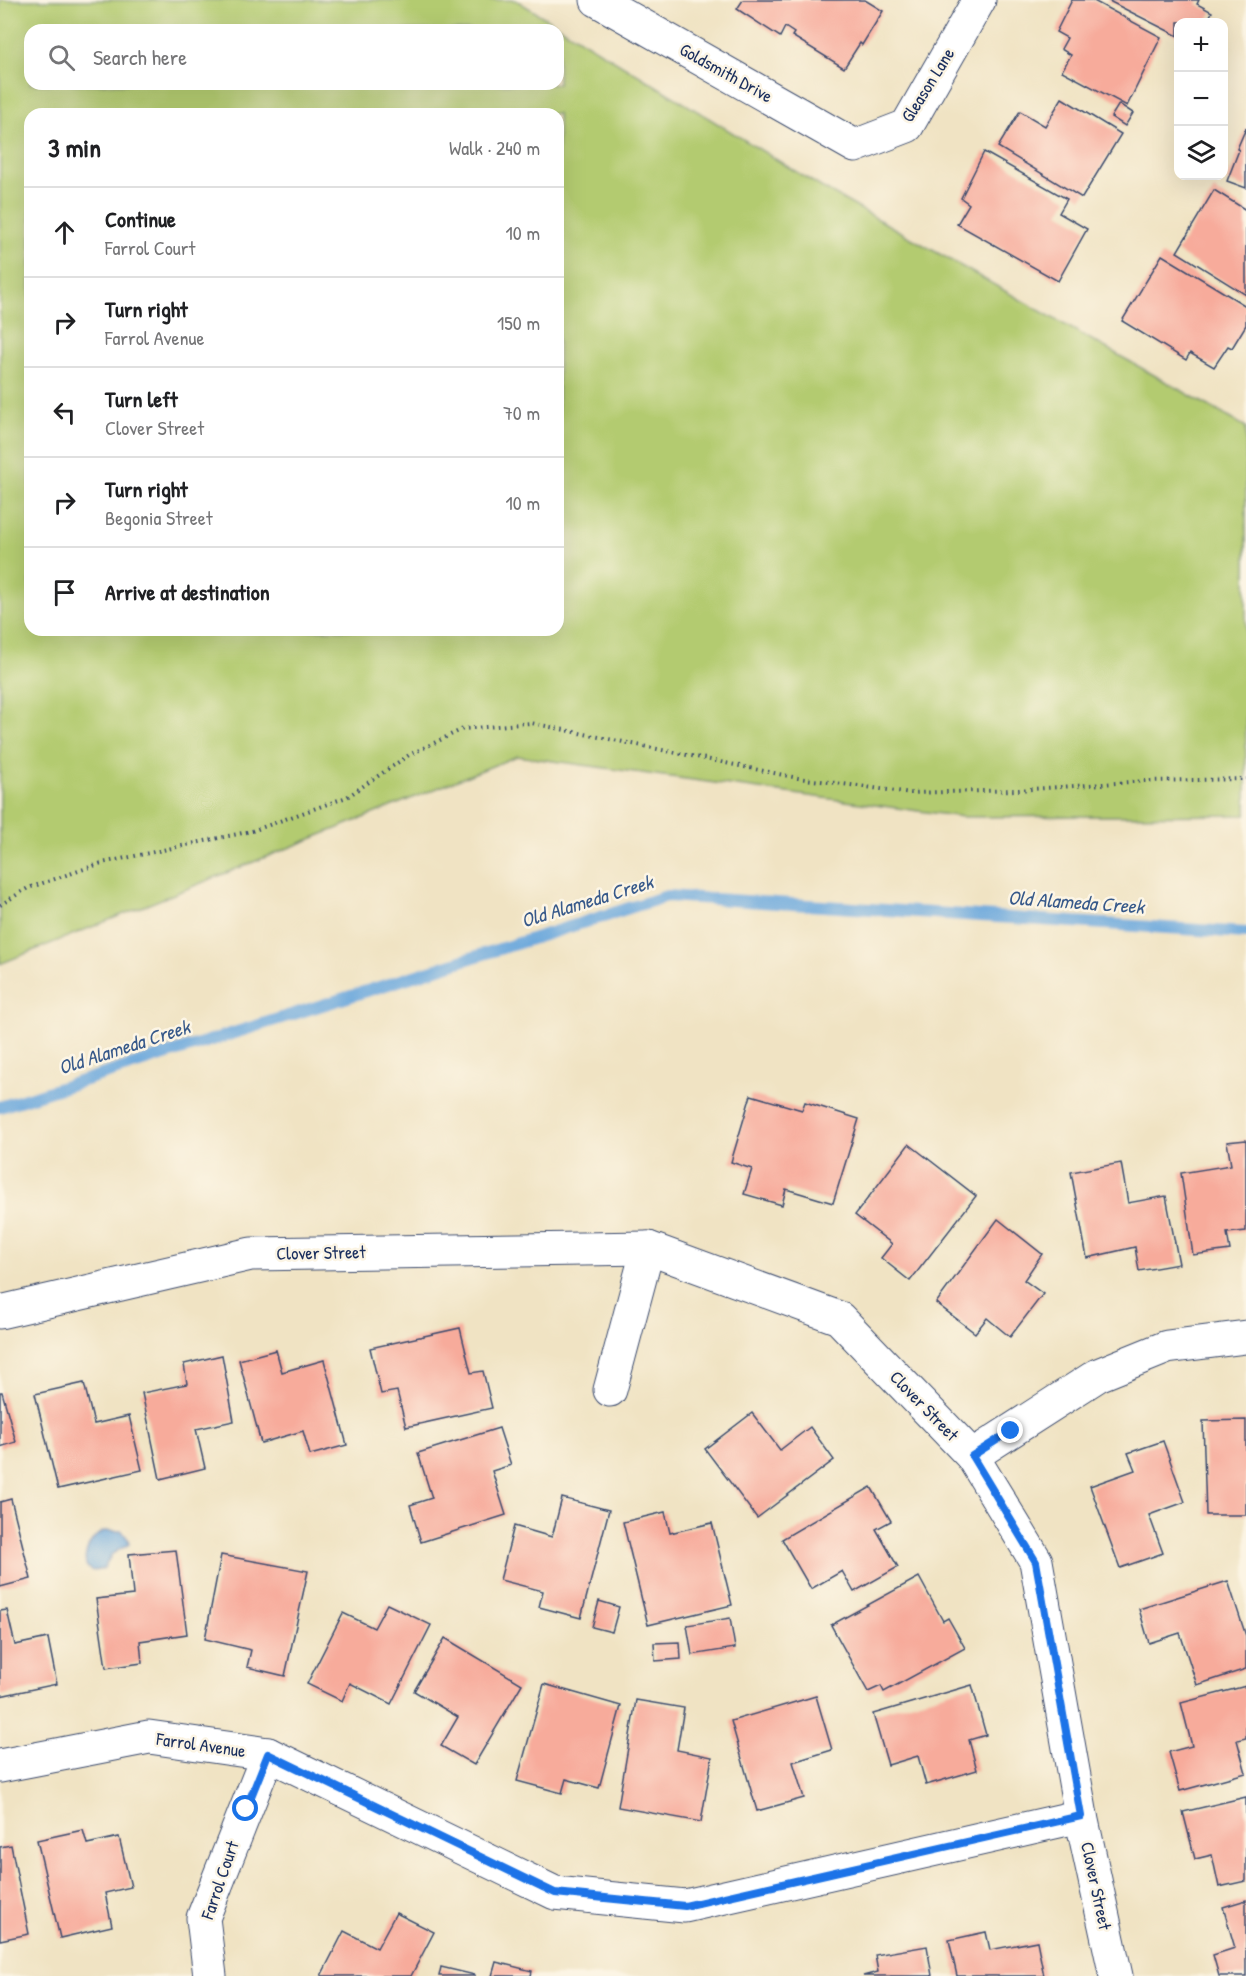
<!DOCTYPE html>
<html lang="en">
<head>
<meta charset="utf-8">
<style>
  body { margin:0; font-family:"Patrick Hand",sans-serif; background:#f6f6f6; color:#202124 }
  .controls { position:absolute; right:18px; top:18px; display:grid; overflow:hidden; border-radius:12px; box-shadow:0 6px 24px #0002 }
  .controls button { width:54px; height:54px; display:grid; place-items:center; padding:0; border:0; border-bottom:2px solid #e0e0e0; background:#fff; color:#202124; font:30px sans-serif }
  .stop { position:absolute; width:18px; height:18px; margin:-14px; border:4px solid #1a73e8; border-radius:50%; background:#fff }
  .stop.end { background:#1a73e8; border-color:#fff; box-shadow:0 2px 6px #0008 }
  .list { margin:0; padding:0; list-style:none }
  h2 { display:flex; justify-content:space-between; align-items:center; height:78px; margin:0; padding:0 24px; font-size:26px }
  h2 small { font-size:20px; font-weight:400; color:#757577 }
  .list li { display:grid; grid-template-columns:39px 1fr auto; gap:18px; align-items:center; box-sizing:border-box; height:90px; padding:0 24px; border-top:2px solid #e0e0e0 }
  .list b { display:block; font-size:22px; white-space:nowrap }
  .list p { margin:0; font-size:20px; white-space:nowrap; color:#757577 }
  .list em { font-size:20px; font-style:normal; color:#757577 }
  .icon { flex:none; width:33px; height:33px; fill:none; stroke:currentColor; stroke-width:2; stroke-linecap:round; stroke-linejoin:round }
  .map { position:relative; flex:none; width:1246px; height:1976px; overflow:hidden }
  .search { position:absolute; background:#fff; box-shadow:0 6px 24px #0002; left:24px; top:24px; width:540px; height:66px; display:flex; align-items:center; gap:15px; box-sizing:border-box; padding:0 21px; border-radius:18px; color:#757577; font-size:22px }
  .panel { position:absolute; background:#fff; box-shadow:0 6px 24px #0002; left:24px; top:108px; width:540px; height:528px; border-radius:18px }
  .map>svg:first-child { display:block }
  .green { fill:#b3cb70; stroke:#677d67; stroke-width:1.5; fill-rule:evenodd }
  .water { fill:#6ba7dc; stroke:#436b9d; stroke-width:1.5 }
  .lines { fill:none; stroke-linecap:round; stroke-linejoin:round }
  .stream { stroke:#6ba7dc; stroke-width:12 }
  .building { fill:#f7ab9b }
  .street-casing { stroke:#3b4a6d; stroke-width:35 }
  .path { stroke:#3b4a6d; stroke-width:4; stroke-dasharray:1.5 4.5; stroke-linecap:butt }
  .street { stroke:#fff; stroke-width:33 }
  .route { stroke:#1a73e8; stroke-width:8 }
  .labels { text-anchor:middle; stroke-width:5; stroke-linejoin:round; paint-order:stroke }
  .street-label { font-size:18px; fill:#1b2f5e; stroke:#fcf5e5 }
  .water-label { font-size:20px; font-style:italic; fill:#37598a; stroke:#fcf5e5 }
</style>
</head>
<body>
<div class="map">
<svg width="1246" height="1976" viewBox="0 0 1246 1976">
  <rect width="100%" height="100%" fill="#fcf5e5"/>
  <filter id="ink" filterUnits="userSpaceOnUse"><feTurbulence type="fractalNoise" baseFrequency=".0167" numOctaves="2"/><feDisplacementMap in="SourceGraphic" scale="12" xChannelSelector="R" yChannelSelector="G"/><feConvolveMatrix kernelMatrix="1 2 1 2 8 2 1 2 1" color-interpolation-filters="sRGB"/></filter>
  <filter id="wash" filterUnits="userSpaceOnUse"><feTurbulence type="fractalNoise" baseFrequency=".008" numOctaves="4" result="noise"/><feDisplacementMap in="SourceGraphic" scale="24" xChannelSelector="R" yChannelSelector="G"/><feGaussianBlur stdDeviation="1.35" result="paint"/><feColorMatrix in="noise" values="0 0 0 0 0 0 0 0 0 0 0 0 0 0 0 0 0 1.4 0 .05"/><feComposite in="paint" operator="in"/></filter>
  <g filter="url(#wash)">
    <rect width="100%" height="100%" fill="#f0e3c3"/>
    <!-- green -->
    <path class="green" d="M 0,0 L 516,0 L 821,187 L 1246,427 L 1246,815 L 963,817 L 517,756 L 0,964 ZM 30,30 L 558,30 L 558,84 L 30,84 ZM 30,114 L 558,114 L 558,630 L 30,630 Z"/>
    <!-- water -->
    <path class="water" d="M 105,1531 L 122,1531 L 128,1539 L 129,1544 L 112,1554 L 104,1568 C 76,1582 82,1538 105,1531 Z"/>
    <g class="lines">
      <!-- stream -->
      <path class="stream" d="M 0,1107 L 667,896 L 1246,933"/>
    </g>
    <g id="blocks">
      <!-- building -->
      <g class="building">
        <path d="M 743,0 L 865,0 L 883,11 L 862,45 L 860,43 L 844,68 L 792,36 L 794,33 L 785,27 L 780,37 L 737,9 Z"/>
        <path d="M 1072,0 L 1092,0 L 1161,37 L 1127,106 L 1062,71 L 1071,55 L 1061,49 L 1067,38 L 1056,32 Z"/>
        <path d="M 1107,0 L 1199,0 L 1197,4 L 1212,12 L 1207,22 L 1178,22 L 1178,36 Z"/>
        <path d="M 1062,98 L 1121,134 L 1082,198 L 998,147 L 1020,111 L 1045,126 Z"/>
        <path d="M 1119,104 L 1133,113 L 1125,126 L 1111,117 Z"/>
        <path d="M 1246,128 L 1246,188 L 1227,181 L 1239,150 L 1237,149 Z"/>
        <path d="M 984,152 L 1067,199 L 1059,213 L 1087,229 L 1058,281 L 957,224 L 969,204 L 961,198 Z"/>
        <path d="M 1214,190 L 1246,210 L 1246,295 L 1177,252 Z"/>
        <path d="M 1162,255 L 1246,306 L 1246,325 L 1232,348 L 1228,346 L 1214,367 L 1190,353 L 1186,360 L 1122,321 Z"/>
        <path d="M 751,1095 L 802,1110 L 805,1102 L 859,1119 L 833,1203 L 786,1189 L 782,1205 L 744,1194 L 752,1169 L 731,1162 Z"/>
        <path d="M 1246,1140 L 1246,1231 L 1227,1233 L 1230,1250 L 1193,1255 L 1181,1173 L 1231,1165 L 1227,1142 Z"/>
        <path d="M 909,1144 L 976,1196 L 910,1281 L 881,1258 L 892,1244 L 855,1215 Z"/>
        <path d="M 1121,1163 L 1128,1203 L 1166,1196 L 1179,1264 L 1139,1271 L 1135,1247 L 1087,1258 L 1071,1172 Z"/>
        <path d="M 998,1219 L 1042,1254 L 1024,1280 L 1043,1294 L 1010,1337 L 987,1318 L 975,1333 L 936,1303 Z"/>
        <path d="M 460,1328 L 471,1373 L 483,1371 L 492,1408 L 406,1427 L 397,1391 L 381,1394 L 370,1348 Z"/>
        <path d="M 276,1350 L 282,1372 L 324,1360 L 347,1445 L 310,1455 L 303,1431 L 261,1443 L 239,1360 Z"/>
        <path d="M 222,1355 L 234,1421 L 196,1429 L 205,1468 L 160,1479 L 142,1393 L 187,1384 L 184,1364 Z"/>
        <path d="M 84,1383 L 94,1424 L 129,1416 L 142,1470 L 58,1489 L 35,1394 Z"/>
        <path d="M 0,1392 L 2,1392 L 16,1442 L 0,1447 Z"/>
        <path d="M 752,1413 L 780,1450 L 810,1427 L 834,1460 L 757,1518 L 705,1449 Z"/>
        <path d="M 1246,1420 L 1246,1515 L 1206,1515 L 1203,1421 Z"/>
        <path d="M 499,1428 L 511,1465 L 492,1471 L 506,1515 L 421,1542 L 410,1505 L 432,1498 L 418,1453 Z"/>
        <path d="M 1163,1441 L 1185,1502 L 1149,1515 L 1163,1553 L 1120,1568 L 1090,1486 L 1135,1470 L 1128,1453 Z"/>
        <path d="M 871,1487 L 891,1521 L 876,1529 L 898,1567 L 854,1592 L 842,1571 L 811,1589 L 782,1539 Z"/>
        <path d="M 562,1498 L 609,1510 L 581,1618 L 539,1607 L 543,1591 L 500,1580 L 514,1526 L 552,1537 Z"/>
        <path d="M 11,1499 L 31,1579 L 0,1587 L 0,1502 Z"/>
        <path d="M 665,1512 L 670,1533 L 712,1523 L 732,1605 L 648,1625 L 623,1522 Z"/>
        <path d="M 176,1550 L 187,1634 L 140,1641 L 142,1663 L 106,1668 L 96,1599 L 133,1595 L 129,1554 Z"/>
        <path d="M 221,1555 L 308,1571 L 285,1676 L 247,1667 L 251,1650 L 205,1639 Z"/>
        <path d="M 919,1577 L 943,1621 L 948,1618 L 965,1648 L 884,1692 L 881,1686 L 868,1692 L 831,1625 Z"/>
        <path d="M 1228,1581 L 1246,1636 L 1246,1669 L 1197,1685 L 1180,1633 L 1149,1643 L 1139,1609 Z"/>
        <path d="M 599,1601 L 619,1607 L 612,1632 L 592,1627 Z"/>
        <path d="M 387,1604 L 431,1625 L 391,1704 L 350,1683 L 342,1701 L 307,1684 L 343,1613 L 374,1628 Z"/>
        <path d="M 7,1610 L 15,1645 L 48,1638 L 57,1684 L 0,1696 L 0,1611 Z"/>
        <path d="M 730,1618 L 735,1648 L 692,1655 L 687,1625 Z"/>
        <path d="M 445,1638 L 522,1684 L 474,1765 L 441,1746 L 458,1717 L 414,1691 Z"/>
        <path d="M 680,1642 L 681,1659 L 655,1661 L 654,1643 Z"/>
        <path d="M 544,1684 L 621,1706 L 599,1788 L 566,1779 L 562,1793 L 517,1781 Z"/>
        <path d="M 972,1685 L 986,1735 L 969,1740 L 977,1770 L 926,1785 L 918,1756 L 888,1765 L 873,1714 Z"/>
        <path d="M 1246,1686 L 1246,1738 L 1237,1740 L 1246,1773 L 1180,1791 L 1169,1752 L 1192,1746 L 1181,1703 Z"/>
        <path d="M 816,1696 L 832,1750 L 793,1762 L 804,1798 L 757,1811 L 731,1721 Z"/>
        <path d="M 636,1700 L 684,1708 L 677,1750 L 712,1757 L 701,1822 L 618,1807 Z"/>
        <path d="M 1246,1797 L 1246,1881 L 1219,1887 L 1212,1855 L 1195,1859 L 1183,1812 Z"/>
        <path d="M 83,1830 L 87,1844 L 119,1837 L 131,1887 L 105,1893 L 112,1926 L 60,1938 L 37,1840 Z"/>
        <path d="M 11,1845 L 29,1934 L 0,1940 L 0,1847 Z"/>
        <path d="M 1246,1900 L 1246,1976 L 1219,1976 L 1213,1955 L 1235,1948 L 1223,1907 Z"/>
        <path d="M 396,1913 L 434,1932 L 411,1976 L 321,1976 L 344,1931 L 377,1948 Z"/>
        <path d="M 986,1932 L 990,1950 L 1037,1941 L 1044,1976 L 957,1976 L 949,1940 Z"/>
        <path d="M 927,1946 L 932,1976 L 863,1976 L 878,1972 L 875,1955 Z"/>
        <path d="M 496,1962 L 532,1971 L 531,1976 L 492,1976 Z"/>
        <path d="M 441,1967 L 475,1975 L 475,1976 L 439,1976 Z"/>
      </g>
    </g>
  </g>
  <g filter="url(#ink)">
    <use href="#blocks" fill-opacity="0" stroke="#3b4a6d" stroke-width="1.5"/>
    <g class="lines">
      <defs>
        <g id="street">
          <path d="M 597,0 L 855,146 L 907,126 L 979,0"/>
          <path d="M 0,1312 L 251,1254 L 648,1248 L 839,1318 L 972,1456 L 1036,1561 L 1081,1816 L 1116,1976"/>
          <path d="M 610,1390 L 648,1248"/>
          <path d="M 972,1456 L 1098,1375 L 1167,1347 L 1246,1337"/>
          <path d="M 0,1766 L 149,1737 L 268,1754 L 555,1893 L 685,1906 L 1081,1816"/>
          <path d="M 210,1976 L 203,1918 L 268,1754"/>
        </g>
      </defs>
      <!-- street casing -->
      <use href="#street" class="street-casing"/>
      <!-- path -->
      <path class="path" d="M 0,905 L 28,888 L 102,863 L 252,831 L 347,797 L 409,755 L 463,729 L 531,723 L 798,778 L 911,793 L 1018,790 L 1145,781 L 1246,779"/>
      <!-- street -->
      <use href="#street" class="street"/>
    </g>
  </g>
  <g class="lines" filter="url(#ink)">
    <!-- route -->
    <path class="route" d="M 246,1809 L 268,1754 L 555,1893 L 685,1906 L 1081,1816 L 1036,1562 L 972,1456 L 1011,1431"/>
  </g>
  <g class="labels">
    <!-- street labels -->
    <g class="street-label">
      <text transform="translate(726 73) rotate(29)" y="6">Goldsmith Drive</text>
      <text transform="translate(928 85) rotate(-58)" y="6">Gleason Lane</text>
      <text transform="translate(321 1253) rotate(-1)" y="6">Clover Street</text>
      <text transform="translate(924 1406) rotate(46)" y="6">Clover Street</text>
      <text transform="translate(201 1745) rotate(8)" y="6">Farrol Avenue</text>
      <text transform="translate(220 1880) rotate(-71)" y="6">Farrol Court</text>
      <text transform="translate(1096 1886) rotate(78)" y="6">Clover Street</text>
    </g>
    <!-- water labels -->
    <g class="water-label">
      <text transform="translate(587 901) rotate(-17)" y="7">Old Alameda Creek</text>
      <text transform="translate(1076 902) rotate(4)" y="7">Old Alameda Creek</text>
      <text transform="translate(124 1047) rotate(-18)" y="7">Old Alameda Creek</text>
    </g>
  </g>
</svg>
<div class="controls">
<button>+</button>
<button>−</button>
<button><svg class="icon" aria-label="layers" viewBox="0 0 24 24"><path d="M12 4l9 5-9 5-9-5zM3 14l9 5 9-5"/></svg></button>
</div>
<div class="stop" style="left:246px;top:1809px"></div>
<div class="stop end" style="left:1011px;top:1431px"></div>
<div class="search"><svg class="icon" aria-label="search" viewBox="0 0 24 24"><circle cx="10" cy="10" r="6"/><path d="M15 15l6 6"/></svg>Search here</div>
<section class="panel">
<h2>3 min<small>Walk · 240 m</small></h2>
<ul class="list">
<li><svg class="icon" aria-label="ahead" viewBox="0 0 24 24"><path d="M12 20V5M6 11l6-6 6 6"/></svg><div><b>Continue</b><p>Farrol Court</p></div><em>10 m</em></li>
<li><svg class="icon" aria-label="right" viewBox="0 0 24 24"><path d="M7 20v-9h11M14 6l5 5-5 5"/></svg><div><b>Turn right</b><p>Farrol Avenue</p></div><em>150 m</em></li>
<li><svg class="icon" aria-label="left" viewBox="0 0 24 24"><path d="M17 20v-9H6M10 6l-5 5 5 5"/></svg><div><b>Turn left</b><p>Clover Street</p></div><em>70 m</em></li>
<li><svg class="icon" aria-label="right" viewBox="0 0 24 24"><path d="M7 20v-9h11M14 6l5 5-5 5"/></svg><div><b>Turn right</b><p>Begonia Street</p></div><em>10 m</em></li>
<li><svg class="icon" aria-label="arrive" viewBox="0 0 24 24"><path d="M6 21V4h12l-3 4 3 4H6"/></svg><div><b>Arrive at destination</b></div></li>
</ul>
</section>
</div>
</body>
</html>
